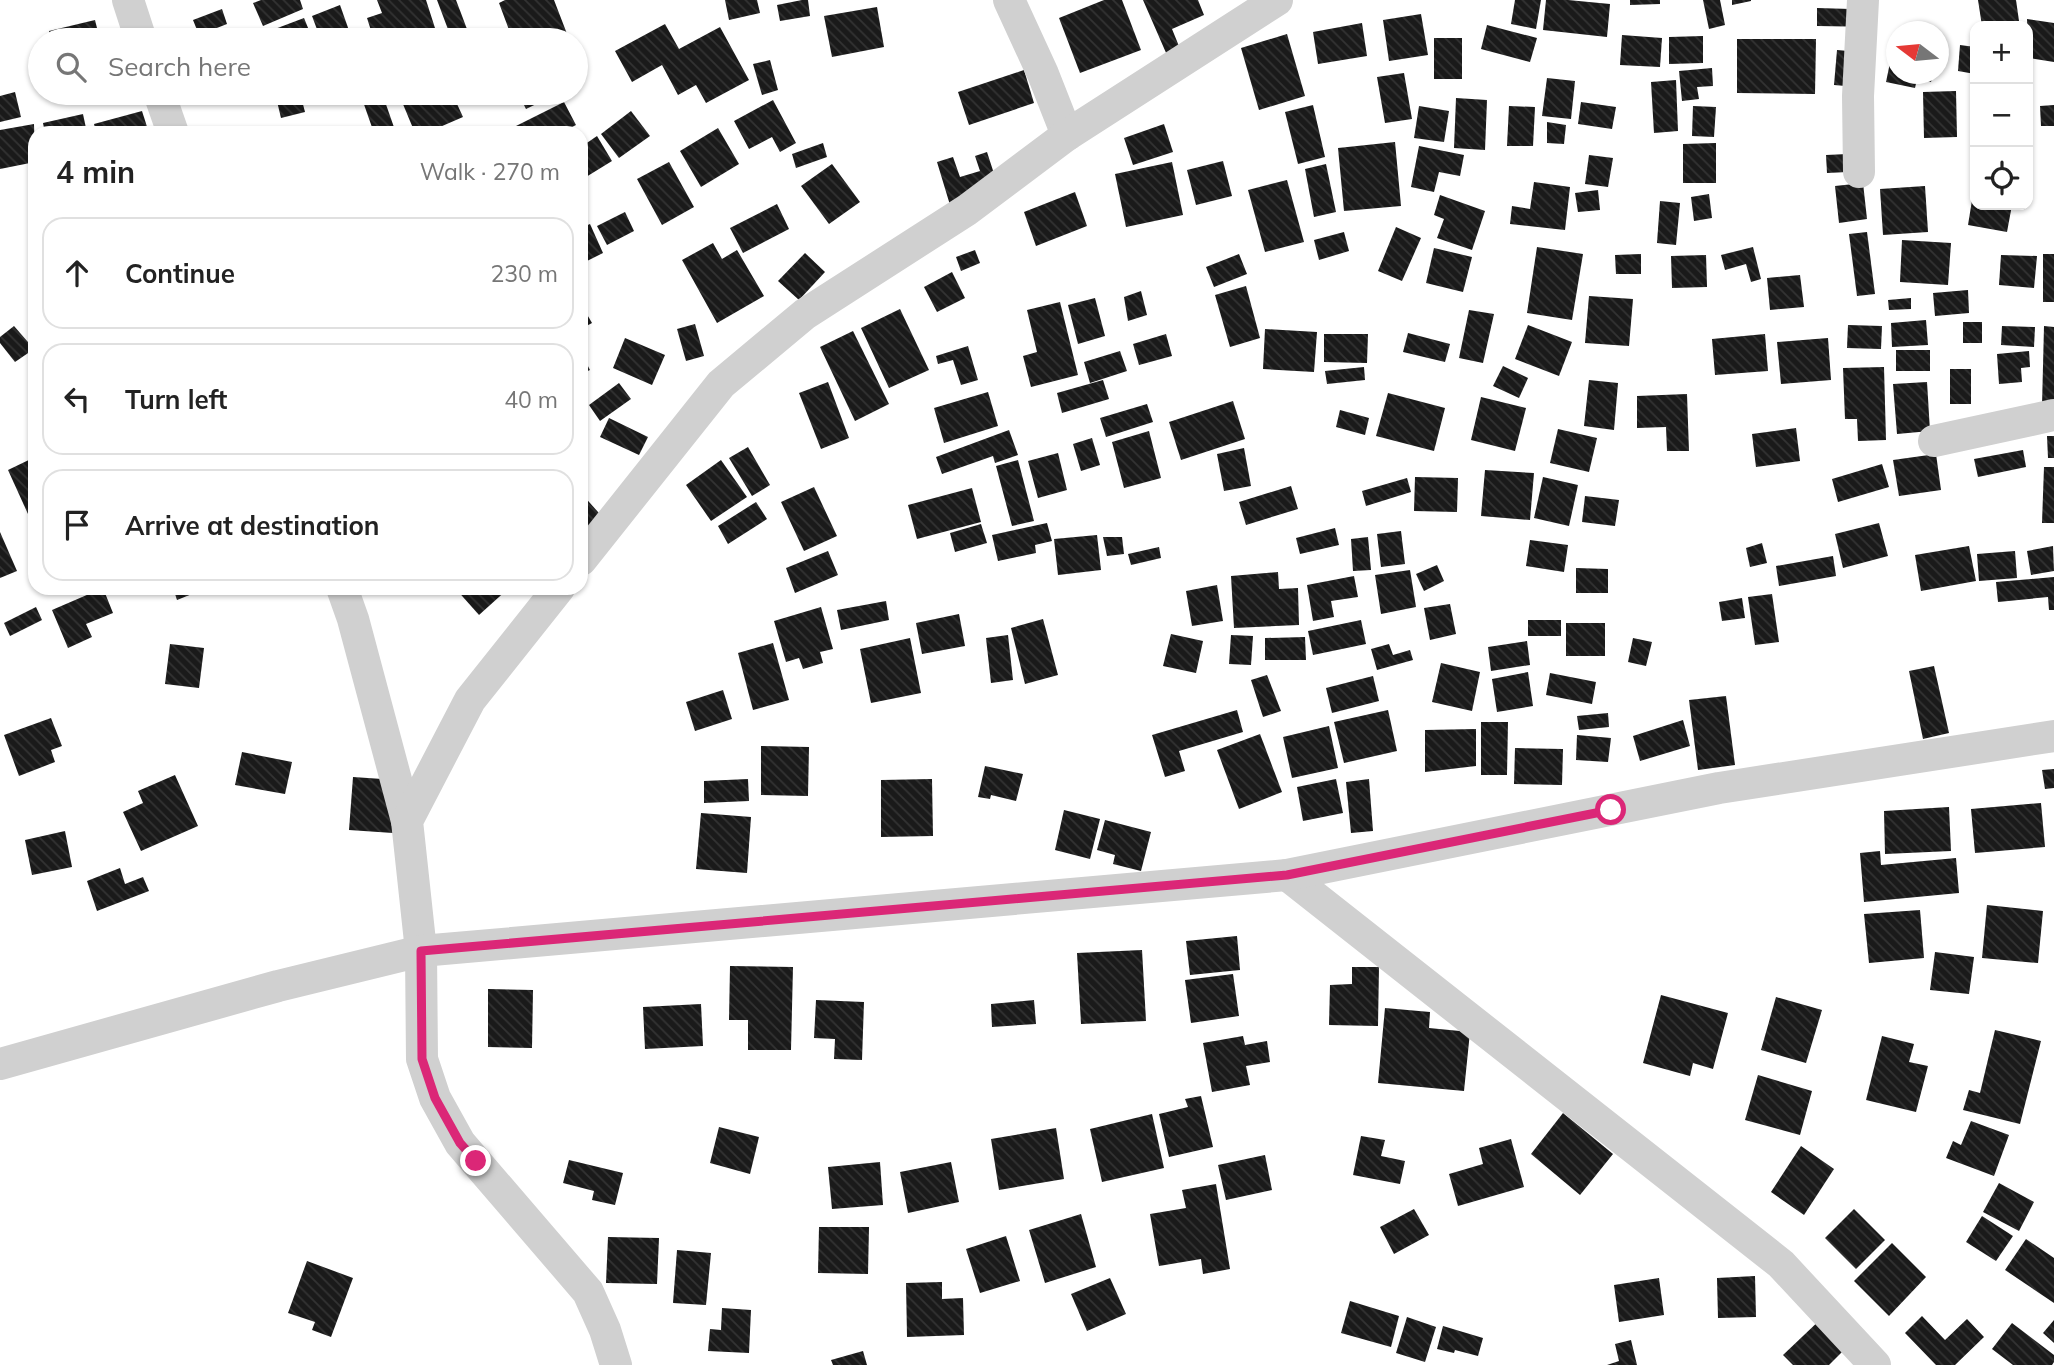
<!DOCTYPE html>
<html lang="en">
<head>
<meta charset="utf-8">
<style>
  body { margin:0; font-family:Mulish,sans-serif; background:#f6f6f6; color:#222 }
  .controls { position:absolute; right:21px; top:21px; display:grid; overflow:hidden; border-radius:14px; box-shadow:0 2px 5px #0004 }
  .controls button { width:63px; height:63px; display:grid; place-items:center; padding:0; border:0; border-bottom:2px solid #e0e0e0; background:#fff; color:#222; font:35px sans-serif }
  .compass { position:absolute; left:1886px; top:21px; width:63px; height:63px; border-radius:50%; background:#fff; box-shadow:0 2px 5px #0004; rotate:286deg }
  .stop { position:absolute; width:21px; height:21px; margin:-16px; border:5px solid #db2777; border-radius:50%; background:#fff }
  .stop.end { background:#db2777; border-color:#fff; box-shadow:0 2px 7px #0008 }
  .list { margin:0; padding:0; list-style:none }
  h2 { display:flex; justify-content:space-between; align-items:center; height:91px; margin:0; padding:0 28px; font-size:30px }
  h2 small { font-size:23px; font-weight:400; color:#767676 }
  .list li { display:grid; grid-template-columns:46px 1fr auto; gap:21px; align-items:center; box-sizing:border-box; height:112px; margin:0 14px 14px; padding:0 14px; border:2px solid #e0e0e0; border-radius:21px }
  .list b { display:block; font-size:26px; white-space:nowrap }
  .list em { font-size:23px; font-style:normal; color:#767676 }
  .icon { flex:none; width:38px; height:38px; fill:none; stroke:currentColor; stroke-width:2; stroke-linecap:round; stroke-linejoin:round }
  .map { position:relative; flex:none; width:2054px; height:1365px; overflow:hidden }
  .search { position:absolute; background:#fff; box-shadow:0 2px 5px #0004; left:28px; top:28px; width:560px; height:77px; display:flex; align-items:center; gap:18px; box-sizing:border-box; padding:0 24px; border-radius:38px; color:#767676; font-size:26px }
  .panel { position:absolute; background:#fff; box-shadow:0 2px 5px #0004; left:28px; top:126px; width:560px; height:469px; border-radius:21px }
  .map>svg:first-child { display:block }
  .building { fill:url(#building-back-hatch) }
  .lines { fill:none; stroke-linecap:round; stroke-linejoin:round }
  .street { stroke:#d0d0d0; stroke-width:32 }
  .route { stroke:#db2777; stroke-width:9 }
</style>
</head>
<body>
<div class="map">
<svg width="2054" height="1365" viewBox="0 0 2054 1365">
  <defs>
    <pattern id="building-back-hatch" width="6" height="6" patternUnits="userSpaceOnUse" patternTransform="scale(1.75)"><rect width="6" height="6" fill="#1a1a1a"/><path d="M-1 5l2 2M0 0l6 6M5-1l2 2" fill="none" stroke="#333"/></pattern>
  </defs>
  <rect width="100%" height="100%" fill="#fff"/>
  <!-- building -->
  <g class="building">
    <path d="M 261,0 L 300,0 L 303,9 L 263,26 L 253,3 Z"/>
    <path d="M 377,0 L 426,0 L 435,28 L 399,40 L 374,40 L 367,18 L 382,13 Z"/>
    <path d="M 437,0 L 456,0 L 470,37 L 462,40 L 452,40 Z"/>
    <path d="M 505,0 L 554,0 L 569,39 L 505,40 L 512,38 L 499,3 Z"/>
    <path d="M 725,0 L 757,0 L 760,13 L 729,20 Z"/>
    <path d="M 802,0 L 808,0 L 810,16 L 780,21 L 777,5 Z"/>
    <path d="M 1104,0 L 1122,0 L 1141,50 L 1080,73 L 1059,18 Z"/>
    <path d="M 1143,0 L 1198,0 L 1204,15 L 1172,29 L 1183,56 L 1170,62 Z"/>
    <path d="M 1515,0 L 1541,0 L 1536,29 L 1511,24 Z"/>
    <path d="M 1546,0 L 1568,0 L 1610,4 L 1607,37 L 1543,30 Z"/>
    <path d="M 1630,0 L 1660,0 L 1660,4 L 1630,5 Z"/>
    <path d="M 1703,0 L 1720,0 L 1725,25 L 1709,29 Z"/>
    <path d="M 1732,0 L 1751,0 L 1751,1 L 1732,5 Z"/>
    <path d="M 1978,0 L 2016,0 L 2019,21 L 1982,26 Z"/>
    <path d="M 340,5 L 352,39 L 348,40 L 321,40 L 312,16 Z"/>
    <path d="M 877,7 L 884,47 L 832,57 L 824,16 Z"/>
    <path d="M 1817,8 L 1851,9 L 1877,27 L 1817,26 Z"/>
    <path d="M 222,9 L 227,24 L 199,35 L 193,20 Z"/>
    <path d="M 1421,14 L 1428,55 L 1389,61 L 1383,20 Z"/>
    <path d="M 304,18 L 313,40 L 261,40 L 259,35 Z"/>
    <path d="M 2027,19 L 2054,23 L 2054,62 L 2028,58 Z"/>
    <path d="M 95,20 L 100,40 L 51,40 L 49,31 Z"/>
    <path d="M 1362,23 L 1367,56 L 1318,64 L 1313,32 Z"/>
    <path d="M 665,24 L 679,49 L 720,27 L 749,80 L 706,103 L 696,85 L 678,95 L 662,65 L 632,82 L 615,51 Z"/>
    <path d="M 1487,25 L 1537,38 L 1530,62 L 1481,49 Z"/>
    <path d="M 443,34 L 446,40 L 425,40 Z"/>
    <path d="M 1287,34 L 1305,96 L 1259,110 L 1241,48 Z"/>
    <path d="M 1622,35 L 1662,38 L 1660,67 L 1620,65 Z"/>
    <path d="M 1703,36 L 1703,63 L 1669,64 L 1669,37 Z"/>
    <rect x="1434" y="38" width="28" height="41"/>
    <path d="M 1737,39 L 1816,39 L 1815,94 L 1737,93 Z"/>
    <path d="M 1960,45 L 1975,47 L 1975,74 L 1958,71 Z"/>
    <path d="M 1837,50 L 1871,53 L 1868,88 L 1834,85 Z"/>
    <path d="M 1892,53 L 1896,54 L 1896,74 L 1933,74 L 1931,82 L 1917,79 L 1915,88 L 1886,82 Z"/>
    <path d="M 770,60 L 778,90 L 762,95 L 753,64 Z"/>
    <path d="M 576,65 L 583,81 L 576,85 Z"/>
    <path d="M 1712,68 L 1713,86 L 1697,87 L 1699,99 L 1682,101 L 1679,71 Z"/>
    <path d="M 1024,70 L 1034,103 L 969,125 L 958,92 Z"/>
    <path d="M 1404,73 L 1412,119 L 1385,123 L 1377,77 Z"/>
    <path d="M 1547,78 L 1575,81 L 1571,119 L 1542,116 Z"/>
    <path d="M 1676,80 L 1678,131 L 1654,133 L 1651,82 Z"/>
    <path d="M 1956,91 L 1957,137 L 1924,138 L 1923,92 Z"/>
    <path d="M 15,92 L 21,117 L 0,122 L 0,96 Z"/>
    <path d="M 275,93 L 300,93 L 305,112 L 281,118 Z"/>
    <path d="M 360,93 L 382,93 L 396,133 L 374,133 Z"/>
    <path d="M 411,93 L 452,93 L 463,117 L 426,133 L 415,133 L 400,97 Z"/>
    <path d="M 518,93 L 559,93 L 526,109 Z"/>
    <path d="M 1456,98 L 1487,100 L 1485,150 L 1454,148 Z"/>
    <path d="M 773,100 L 796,143 L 780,152 L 772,137 L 749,149 L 734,121 Z"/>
    <path d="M 564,102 L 576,125 L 560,133 L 545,133 L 542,128 L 532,133 L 520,133 L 516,126 Z"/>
    <path d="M 1581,102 L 1616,107 L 1612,129 L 1578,124 Z"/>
    <path d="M 1313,105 L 1325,157 L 1298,164 L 1285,112 Z"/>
    <path d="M 2054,105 L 2054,126 L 2041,126 L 2040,106 Z"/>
    <path d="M 1419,106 L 1449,111 L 1444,142 L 1414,138 Z"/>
    <path d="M 1509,106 L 1535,107 L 1533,146 L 1507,146 Z"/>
    <path d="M 1693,106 L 1716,107 L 1714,137 L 1692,136 Z"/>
    <path d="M 142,111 L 149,133 L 96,133 L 94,124 Z"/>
    <path d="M 631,111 L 650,136 L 619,158 L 601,134 Z"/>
    <path d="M 83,114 L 87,133 L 45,133 L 43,123 Z"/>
    <path d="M 1547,122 L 1566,125 L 1564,144 L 1547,143 Z"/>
    <path d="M 34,124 L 35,162 L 0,169 L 0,130 Z"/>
    <path d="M 1164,124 L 1173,152 L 1133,165 L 1124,138 Z"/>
    <path d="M 718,128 L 739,164 L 701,187 L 680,151 Z"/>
    <path d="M 597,136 L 612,161 L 586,177 L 581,168 L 581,147 Z"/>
    <path d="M 1395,142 L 1401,206 L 1344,211 L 1338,148 Z"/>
    <path d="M 823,143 L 827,157 L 796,168 L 792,154 Z"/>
    <path d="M 1716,143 L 1716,183 L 1683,183 L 1683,144 Z"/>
    <path d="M 1419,146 L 1464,155 L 1460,176 L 1439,172 L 1434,192 L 1411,187 Z"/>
    <path d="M 987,152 L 999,189 L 950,205 L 937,162 L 953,157 L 960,177 L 980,171 L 975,156 Z"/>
    <path d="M 1869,153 L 1869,171 L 1827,173 L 1826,155 Z"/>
    <path d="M 1589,155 L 1613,158 L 1608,187 L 1585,184 Z"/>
    <path d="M 1223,161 L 1232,196 L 1196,205 L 1187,170 Z"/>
    <path d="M 669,162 L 694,207 L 662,225 L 637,179 Z"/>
    <path d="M 1172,162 L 1183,215 L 1126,227 L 1115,174 Z"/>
    <path d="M 832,164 L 860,202 L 829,224 L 801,186 Z"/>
    <path d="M 1326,164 L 1336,212 L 1314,217 L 1305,169 Z"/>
    <path d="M 1287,180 L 1304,242 L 1265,252 L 1248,190 Z"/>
    <path d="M 1534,182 L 1570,187 L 1565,230 L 1510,224 L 1512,206 L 1530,209 Z"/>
    <path d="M 1863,183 L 1867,219 L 1839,223 L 1835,186 Z"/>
    <path d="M 1925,186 L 1928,232 L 1883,235 L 1880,189 Z"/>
    <path d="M 1974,188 L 1975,188 L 1975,205 L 2012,205 L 2007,232 L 1968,225 Z"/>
    <path d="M 1598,190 L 1600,210 L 1578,212 L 1575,193 Z"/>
    <path d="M 1075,192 L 1087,226 L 1036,246 L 1024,212 Z"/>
    <path d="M 1709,194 L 1712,218 L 1694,221 L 1691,197 Z"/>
    <path d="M 1440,195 L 1485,211 L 1472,250 L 1437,238 L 1444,219 L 1434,215 Z"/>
    <path d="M 1660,201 L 1680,203 L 1676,245 L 1657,243 Z"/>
    <path d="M 777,204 L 789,229 L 743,253 L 730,228 Z"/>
    <path d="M 625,212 L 634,231 L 607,245 L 597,226 Z"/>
    <path d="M 590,224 L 603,253 L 581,264 L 581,228 Z"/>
    <path d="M 1396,227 L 1421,238 L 1402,281 L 1378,271 Z"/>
    <path d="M 1344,232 L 1349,251 L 1319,260 L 1314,240 Z"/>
    <path d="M 1867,232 L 1875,294 L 1857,296 L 1849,234 Z"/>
    <path d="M 1902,240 L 1951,243 L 1948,285 L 1900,282 Z"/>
    <path d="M 713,243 L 722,259 L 737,250 L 764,296 L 717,323 L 682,260 Z"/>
    <path d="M 1537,247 L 1583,254 L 1572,320 L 1527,313 Z"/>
    <path d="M 1753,247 L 1761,279 L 1751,282 L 1746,264 L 1725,270 L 1721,255 Z"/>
    <path d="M 1434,248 L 1472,257 L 1463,292 L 1426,283 Z"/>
    <path d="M 975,250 L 980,263 L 961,271 L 956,257 Z"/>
    <path d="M 805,253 L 825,272 L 799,300 L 778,281 Z"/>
    <path d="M 1239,254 L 1247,274 L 1214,287 L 1206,267 Z"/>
    <path d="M 1641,254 L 1641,274 L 1616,274 L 1615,255 Z"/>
    <rect x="2043" y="254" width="11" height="48"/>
    <path d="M 1706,255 L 1707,287 L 1672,288 L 1671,256 Z"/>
    <path d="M 2001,255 L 2037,256 L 2034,288 L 1999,285 Z"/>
    <path d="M 952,272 L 965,298 L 937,312 L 924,287 Z"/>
    <path d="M 1800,275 L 1804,307 L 1770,310 L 1767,278 Z"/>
    <path d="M 1246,286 L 1260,338 L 1230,347 L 1215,295 Z"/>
    <path d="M 1968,290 L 1969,313 L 1935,316 L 1933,293 Z"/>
    <path d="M 1141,291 L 1147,315 L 1128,321 L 1124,297 Z"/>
    <path d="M 1589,296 L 1633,299 L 1629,346 L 1585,343 Z"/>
    <path d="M 1095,298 L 1105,336 L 1078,344 L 1068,305 Z"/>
    <path d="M 1911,298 L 1911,309 L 1889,310 L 1888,300 Z"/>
    <path d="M 1060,302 L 1078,375 L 1031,387 L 1023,356 L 1037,352 L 1027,310 Z"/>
    <path d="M 581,304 L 592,323 L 581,329 Z"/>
    <path d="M 900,309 L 929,370 L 889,388 L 861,328 Z"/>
    <path d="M 1469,310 L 1494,314 L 1483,363 L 1459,358 Z"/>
    <path d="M 1926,320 L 1928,345 L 1892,347 L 1891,323 Z"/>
    <rect x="1963" y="322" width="19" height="21"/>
    <path d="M 695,324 L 704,356 L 686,361 L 677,329 Z"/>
    <path d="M 1528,325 L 1572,342 L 1559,376 L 1515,359 Z"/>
    <path d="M 1848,325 L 1882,326 L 1881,349 L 1847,348 Z"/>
    <path d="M 14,326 L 34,349 L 15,362 L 0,343 L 0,337 Z"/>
    <path d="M 2002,326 L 2035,327 L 2034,347 L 2001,345 Z"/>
    <path d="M 2044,326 L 2054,327 L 2054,406 L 2042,406 Z"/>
    <path d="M 1265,329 L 1317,332 L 1314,372 L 1263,369 Z"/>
    <path d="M 853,331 L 889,404 L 855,421 L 820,347 Z"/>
    <path d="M 1408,333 L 1450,344 L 1445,362 L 1403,352 Z"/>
    <path d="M 1166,334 L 1172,356 L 1139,365 L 1133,344 Z"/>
    <path d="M 1324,334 L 1368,334 L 1367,363 L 1324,362 Z"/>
    <path d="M 1765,334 L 1768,371 L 1715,375 L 1712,339 Z"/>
    <path d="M 625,338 L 665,355 L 652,385 L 613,368 Z"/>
    <path d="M 1828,338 L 1831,380 L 1781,384 L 1777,342 Z"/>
    <path d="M 968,346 L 978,380 L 961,385 L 953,360 L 938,364 L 936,356 Z"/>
    <rect x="1896" y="350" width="34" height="21"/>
    <path d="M 1120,351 L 1127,371 L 1090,383 L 1084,362 Z"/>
    <path d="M 2029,351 L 2030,367 L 2021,368 L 2022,382 L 1999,384 L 1997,354 Z"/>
    <path d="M 581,353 L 590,370 L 581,374 Z"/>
    <path d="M 1503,366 L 1528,378 L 1519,398 L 1493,386 Z"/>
    <path d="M 1364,367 L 1365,380 L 1327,384 L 1325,371 Z"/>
    <path d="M 1884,367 L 1886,440 L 1858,441 L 1857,419 L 1845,419 L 1843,368 Z"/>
    <rect x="1950" y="369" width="21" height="35"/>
    <path d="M 1103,380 L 1109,399 L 1062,413 L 1057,393 Z"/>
    <path d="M 1589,380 L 1618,383 L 1614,430 L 1584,426 Z"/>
    <path d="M 828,382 L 849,438 L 821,449 L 799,393 Z"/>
    <path d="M 1927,382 L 1930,431 L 1897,434 L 1893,384 Z"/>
    <path d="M 619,383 L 631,399 L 600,421 L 589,405 Z"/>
    <path d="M 988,392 L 998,426 L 944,443 L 934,408 Z"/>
    <path d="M 1388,393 L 1445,408 L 1434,451 L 1376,436 Z"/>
    <path d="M 1687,394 L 1689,451 L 1667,451 L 1666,427 L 1637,428 L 1637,396 Z"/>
    <path d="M 1481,397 L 1526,408 L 1515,451 L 1471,440 Z"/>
    <path d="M 1233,401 L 1245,439 L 1181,460 L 1169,422 Z"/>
    <path d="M 1147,404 L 1153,422 L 1106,437 L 1100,418 Z"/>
    <path d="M 1340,410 L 1369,418 L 1365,435 L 1336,427 Z"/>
    <path d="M 609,418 L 648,437 L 639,455 L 600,437 Z"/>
    <path d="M 1796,428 L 1800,461 L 1756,467 L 1752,434 Z"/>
    <path d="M 1558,429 L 1597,438 L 1589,472 L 1550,463 Z"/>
    <path d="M 1009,430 L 1018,455 L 995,463 L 993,456 L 942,474 L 936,457 Z"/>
    <path d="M 1149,431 L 1161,478 L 1124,488 L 1112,442 Z"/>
    <path d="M 2047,436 L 2054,436 L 2054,458 L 2048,458 Z"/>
    <path d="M 1092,438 L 1100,465 L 1081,471 L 1073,444 Z"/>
    <path d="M 748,447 L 770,485 L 752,496 L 729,458 Z"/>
    <path d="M 1244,448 L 1251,486 L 1224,491 L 1217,454 Z"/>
    <path d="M 2023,450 L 2026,467 L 1978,477 L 1974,459 Z"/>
    <path d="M 1058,453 L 1067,490 L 1038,498 L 1028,461 Z"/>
    <path d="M 1936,454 L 1941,490 L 1899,496 L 1893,460 Z"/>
    <path d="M 35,457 L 35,511 L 28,514 L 8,470 Z"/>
    <path d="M 721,460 L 747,497 L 711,521 L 686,485 Z"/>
    <path d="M 1018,460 L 1034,521 L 1012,526 L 996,466 Z"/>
    <path d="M 1882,464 L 1889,487 L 1838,502 L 1832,479 Z"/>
    <path d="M 2044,467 L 2054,467 L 2054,523 L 2042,523 Z"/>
    <path d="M 1485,470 L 1534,473 L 1530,520 L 1481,516 Z"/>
    <path d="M 1415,477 L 1458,478 L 1457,512 L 1414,511 Z"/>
    <path d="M 1543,477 L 1578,485 L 1569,526 L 1534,518 Z"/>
    <path d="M 1407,478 L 1411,492 L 1366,506 L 1362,491 Z"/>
    <path d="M 1291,486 L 1298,509 L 1246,525 L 1239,502 Z"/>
    <path d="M 814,487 L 837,536 L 804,551 L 781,502 Z"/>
    <path d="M 972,488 L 981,522 L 917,539 L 908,505 Z"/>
    <path d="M 581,493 L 607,522 L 587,540 L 581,533 Z"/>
    <path d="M 1585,496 L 1619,500 L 1615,526 L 1582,522 Z"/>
    <path d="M 756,502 L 767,519 L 728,544 L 718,526 Z"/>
    <path d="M 1047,523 L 1052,541 L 1035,545 L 1036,553 L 998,561 L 992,535 Z"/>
    <path d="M 1879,523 L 1888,556 L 1843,568 L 1835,534 Z"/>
    <path d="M 981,524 L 987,543 L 955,552 L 950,533 Z"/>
    <path d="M 1335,528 L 1339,545 L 1300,554 L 1296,538 Z"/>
    <path d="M 1401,531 L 1405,564 L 1381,567 L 1377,534 Z"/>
    <path d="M 0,532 L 17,571 L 0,578 Z"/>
    <path d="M 1097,535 L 1101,570 L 1058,575 L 1054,539 Z"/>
    <path d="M 1103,537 L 1122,537 L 1124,554 L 1107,556 Z"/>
    <path d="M 1368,537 L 1371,570 L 1353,571 L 1351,539 Z"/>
    <path d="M 1530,540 L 1568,545 L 1564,572 L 1526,566 Z"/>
    <path d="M 1762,543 L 1767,563 L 1750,567 L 1746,548 Z"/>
    <path d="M 1969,546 L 1976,581 L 1921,591 L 1915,555 Z"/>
    <path d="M 2053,546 L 2054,571 L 2031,575 L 2027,551 Z"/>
    <path d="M 1159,547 L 1161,558 L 1131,565 L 1128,554 Z"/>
    <path d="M 828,551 L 838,575 L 795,593 L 786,568 Z"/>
    <path d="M 2015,551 L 2017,578 L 1979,581 L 1977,554 Z"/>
    <path d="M 1833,556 L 1836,576 L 1779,586 L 1776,566 Z"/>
    <path d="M 1437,565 L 1444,581 L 1424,591 L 1416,574 Z"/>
    <path d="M 1576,568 L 1608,569 L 1608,593 L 1576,593 Z"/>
    <path d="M 1410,570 L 1416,607 L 1381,614 L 1375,575 Z"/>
    <path d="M 1278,572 L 1279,589 L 1298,588 L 1299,625 L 1234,628 L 1231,576 Z"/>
    <path d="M 1354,576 L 1358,597 L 1331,601 L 1334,617 L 1313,621 L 1307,585 Z"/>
    <path d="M 2054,577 L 2054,610 L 2049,610 L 2048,597 L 1998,602 L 1996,582 Z"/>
    <path d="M 1217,585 L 1223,621 L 1192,626 L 1186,591 Z"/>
    <path d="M 103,588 L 113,613 L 86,624 L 92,637 L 68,648 L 52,610 Z"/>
    <path d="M 173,588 L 207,588 L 177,600 Z"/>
    <path d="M 455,588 L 509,588 L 479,615 Z"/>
    <path d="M 1772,594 L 1779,642 L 1755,645 L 1748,597 Z"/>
    <path d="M 1742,598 L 1745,618 L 1722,621 L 1719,602 Z"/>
    <path d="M 886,601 L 889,620 L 841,630 L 837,610 Z"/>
    <path d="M 1450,604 L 1456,634 L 1430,640 L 1424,608 Z"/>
    <path d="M 36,607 L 42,620 L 10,636 L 4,623 Z"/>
    <path d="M 821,607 L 833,649 L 820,652 L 823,663 L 803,669 L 799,658 L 786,662 L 774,621 Z"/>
    <path d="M 959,614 L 965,646 L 922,654 L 916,623 Z"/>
    <path d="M 1043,619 L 1058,675 L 1025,684 L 1011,628 Z"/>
    <path d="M 1361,620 L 1366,644 L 1313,655 L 1308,631 Z"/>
    <rect x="1528" y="620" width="33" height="16"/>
    <rect x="1566" y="623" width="39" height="33"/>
    <path d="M 1171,634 L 1203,641 L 1196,673 L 1163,666 Z"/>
    <path d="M 1008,635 L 1013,680 L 991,683 L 986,638 Z"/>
    <path d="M 1231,635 L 1253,636 L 1251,665 L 1229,664 Z"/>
    <path d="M 1305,637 L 1306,660 L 1265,660 L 1265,638 Z"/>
    <path d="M 910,638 L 921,693 L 871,703 L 860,649 Z"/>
    <path d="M 1633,638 L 1652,642 L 1646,666 L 1628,662 Z"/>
    <path d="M 1527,641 L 1530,665 L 1491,671 L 1488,647 Z"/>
    <path d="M 773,643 L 789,700 L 753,710 L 738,653 Z"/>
    <path d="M 170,644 L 204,648 L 199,688 L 165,684 Z"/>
    <path d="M 1389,644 L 1393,655 L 1410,650 L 1413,660 L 1377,670 L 1371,649 Z"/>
    <path d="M 1441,663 L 1480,672 L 1472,711 L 1432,702 Z"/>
    <path d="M 1934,666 L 1949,733 L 1923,739 L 1909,671 Z"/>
    <path d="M 1528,672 L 1533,706 L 1497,712 L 1492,679 Z"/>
    <path d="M 1550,673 L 1596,682 L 1592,704 L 1546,695 Z"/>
    <path d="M 1267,675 L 1281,711 L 1263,717 L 1251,680 Z"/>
    <path d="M 1373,676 L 1379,701 L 1332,713 L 1326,688 Z"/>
    <path d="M 723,690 L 732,719 L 695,731 L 686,702 Z"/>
    <path d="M 1726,696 L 1735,765 L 1698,770 L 1689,700 Z"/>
    <path d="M 1237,710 L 1243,732 L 1179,751 L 1185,771 L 1165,777 L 1152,735 Z"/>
    <path d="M 1388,710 L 1397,751 L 1344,763 L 1334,722 Z"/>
    <path d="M 1608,713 L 1609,727 L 1579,730 L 1577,716 Z"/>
    <path d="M 51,718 L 62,746 L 51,750 L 55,762 L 19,776 L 4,735 Z"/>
    <path d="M 1683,720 L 1690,746 L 1640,761 L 1633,736 Z"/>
    <path d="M 1481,722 L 1508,722 L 1507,775 L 1481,775 Z"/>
    <path d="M 1329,726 L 1338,768 L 1292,778 L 1283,737 Z"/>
    <path d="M 1476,729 L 1476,766 L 1425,772 L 1425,730 Z"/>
    <path d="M 1260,734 L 1282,792 L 1239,809 L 1217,750 Z"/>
    <path d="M 1577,735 L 1611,738 L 1608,762 L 1576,760 Z"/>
    <path d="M 761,746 L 809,747 L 808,796 L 761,795 Z"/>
    <path d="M 1515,748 L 1563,749 L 1562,785 L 1514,784 Z"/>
    <path d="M 242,752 L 292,762 L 285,794 L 235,785 Z"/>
    <path d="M 985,766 L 1023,774 L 1016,801 L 991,795 L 990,799 L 978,797 Z"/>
    <path d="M 2054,769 L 2054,788 L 2045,789 L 2042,770 Z"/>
    <path d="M 175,775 L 198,826 L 141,851 L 123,812 L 143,803 L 138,791 Z"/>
    <path d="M 353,777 L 397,780 L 393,833 L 349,830 Z"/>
    <path d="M 748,779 L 749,801 L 704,803 L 704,781 Z"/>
    <path d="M 932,779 L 933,836 L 881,837 L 881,780 Z"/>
    <path d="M 1336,779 L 1343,813 L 1303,821 L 1297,787 Z"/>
    <path d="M 1369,779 L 1373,831 L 1351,833 L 1346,782 Z"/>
    <path d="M 2041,803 L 2045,847 L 1975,853 L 1971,809 Z"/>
    <path d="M 1949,807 L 1951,851 L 1885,854 L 1884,811 Z"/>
    <path d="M 1064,810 L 1100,819 L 1090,859 L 1055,850 Z"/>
    <path d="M 701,813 L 751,817 L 747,873 L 696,869 Z"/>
    <path d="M 1105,820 L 1151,832 L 1141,871 L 1113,864 L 1115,855 L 1097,850 Z"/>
    <path d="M 65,831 L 72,867 L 32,875 L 25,840 Z"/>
    <path d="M 1880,851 L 1881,865 L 1956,858 L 1959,893 L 1864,902 L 1860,853 Z"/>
    <path d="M 120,868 L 125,884 L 143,877 L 149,891 L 97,911 L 87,881 Z"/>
    <path d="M 1987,905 L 2043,911 L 2038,963 L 1982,958 Z"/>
    <path d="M 1920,910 L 1924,958 L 1869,963 L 1864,914 Z"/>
    <path d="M 1237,936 L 1240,970 L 1190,975 L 1186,941 Z"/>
    <path d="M 1142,950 L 1146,1021 L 1081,1024 L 1077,953 Z"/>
    <path d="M 1935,952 L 1974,957 L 1969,994 L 1930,990 Z"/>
    <path d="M 730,966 L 793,967 L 791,1050 L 748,1050 L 748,1020 L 729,1020 Z"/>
    <path d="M 1352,967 L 1379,967 L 1378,1026 L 1329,1025 L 1330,985 L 1352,984 Z"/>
    <path d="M 1233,974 L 1239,1016 L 1191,1023 L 1185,980 Z"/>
    <path d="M 488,989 L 533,990 L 532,1048 L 488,1047 Z"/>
    <path d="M 1661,995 L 1728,1013 L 1713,1069 L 1693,1063 L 1690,1076 L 1643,1063 Z"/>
    <path d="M 1776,997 L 1822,1010 L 1806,1063 L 1761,1050 Z"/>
    <path d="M 816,1000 L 864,1002 L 862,1060 L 834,1059 L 835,1039 L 814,1038 Z"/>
    <path d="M 1034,1000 L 1036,1024 L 992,1027 L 991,1004 Z"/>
    <path d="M 701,1004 L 703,1046 L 645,1049 L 643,1007 Z"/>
    <path d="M 1385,1008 L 1430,1012 L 1429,1028 L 1470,1032 L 1464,1091 L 1378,1083 Z"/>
    <path d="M 1995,1030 L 2041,1041 L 2020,1124 L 1963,1110 L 1969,1090 L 1980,1093 Z"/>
    <path d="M 1243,1036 L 1245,1045 L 1267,1041 L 1270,1062 L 1246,1066 L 1250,1085 L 1212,1092 L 1203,1043 Z"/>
    <path d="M 1882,1036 L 1914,1044 L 1909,1062 L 1928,1066 L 1916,1112 L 1866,1100 Z"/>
    <path d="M 1758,1075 L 1812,1091 L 1800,1135 L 1745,1120 Z"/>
    <path d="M 1201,1096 L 1213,1147 L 1169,1157 L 1159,1114 L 1188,1107 L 1185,1099 Z"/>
    <path d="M 1563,1113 L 1613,1154 L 1580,1195 L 1531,1154 Z"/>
    <path d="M 1152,1114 L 1164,1168 L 1102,1182 L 1090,1129 Z"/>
    <path d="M 1971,1121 L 2009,1135 L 1994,1176 L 1946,1158 L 1953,1141 L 1961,1145 Z"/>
    <path d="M 719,1127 L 759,1137 L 750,1174 L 710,1163 Z"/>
    <path d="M 1056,1128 L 1064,1179 L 999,1190 L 991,1139 Z"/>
    <path d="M 1361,1136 L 1385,1140 L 1381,1156 L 1405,1161 L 1400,1184 L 1353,1175 Z"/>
    <path d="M 1511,1139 L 1524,1187 L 1458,1206 L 1449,1174 L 1483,1164 L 1479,1148 Z"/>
    <path d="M 1801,1146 L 1834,1169 L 1804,1215 L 1771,1192 Z"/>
    <path d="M 1265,1155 L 1272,1190 L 1226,1200 L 1218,1165 Z"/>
    <path d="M 569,1160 L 623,1173 L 615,1205 L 592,1200 L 594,1191 L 563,1183 Z"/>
    <path d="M 880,1162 L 883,1205 L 832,1209 L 828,1167 Z"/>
    <path d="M 951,1162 L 959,1202 L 908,1213 L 900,1172 Z"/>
    <path d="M 1999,1183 L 2034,1202 L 2019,1231 L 1983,1212 Z"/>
    <path d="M 1216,1184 L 1230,1269 L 1203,1274 L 1201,1259 L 1159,1266 L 1150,1214 L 1186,1208 L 1182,1190 Z"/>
    <path d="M 1414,1209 L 1429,1235 L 1394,1254 L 1380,1227 Z"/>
    <path d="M 1854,1209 L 1885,1240 L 1856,1269 L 1825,1238 Z"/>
    <path d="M 1081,1214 L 1096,1267 L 1045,1283 L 1029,1230 Z"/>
    <path d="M 1982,1216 L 2013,1236 L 1996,1261 L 1966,1242 Z"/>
    <path d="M 819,1227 L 869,1227 L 868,1274 L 818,1273 Z"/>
    <path d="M 1006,1236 L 1020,1281 L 980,1293 L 966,1249 Z"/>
    <path d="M 608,1237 L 659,1238 L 657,1284 L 606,1283 Z"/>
    <path d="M 2026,1239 L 2054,1258 L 2054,1303 L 2005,1270 Z"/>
    <path d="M 1892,1243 L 1926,1277 L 1889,1316 L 1854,1281 Z"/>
    <path d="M 677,1250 L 711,1253 L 706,1305 L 673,1303 Z"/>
    <path d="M 307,1261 L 353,1278 L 331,1337 L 312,1330 L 315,1322 L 288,1313 Z"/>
    <path d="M 1755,1276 L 1756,1317 L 1718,1318 L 1717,1278 Z"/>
    <path d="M 1110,1278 L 1126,1314 L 1087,1331 L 1071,1294 Z"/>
    <path d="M 1659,1278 L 1664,1315 L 1619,1322 L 1614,1285 Z"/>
    <path d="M 942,1282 L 942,1299 L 963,1298 L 964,1335 L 907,1337 L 906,1283 Z"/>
    <path d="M 1350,1301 L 1399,1316 L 1391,1347 L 1341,1333 Z"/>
    <path d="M 722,1308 L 751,1310 L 749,1353 L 708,1351 L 710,1329 L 721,1330 Z"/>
    <path d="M 1922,1316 L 1945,1340 L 1967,1319 L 1984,1337 L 1955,1365 L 1936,1365 L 1905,1333 Z"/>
    <path d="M 1407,1317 L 1436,1327 L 1425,1362 L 1396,1353 Z"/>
    <path d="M 1823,1317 L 1849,1345 L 1829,1365 L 1793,1365 L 1783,1355 Z"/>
    <path d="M 2054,1320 L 2054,1343 L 2043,1333 Z"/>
    <path d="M 2012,1323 L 2054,1355 L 2054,1362 L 2052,1365 L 2013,1365 L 1992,1349 Z"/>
    <path d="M 1443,1326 L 1483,1338 L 1478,1356 L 1455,1350 L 1454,1353 L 1437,1349 Z"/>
    <path d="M 1631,1340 L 1637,1365 L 1607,1365 L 1619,1361 L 1615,1344 Z"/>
    <path d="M 863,1351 L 867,1365 L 833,1365 L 831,1360 Z"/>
  </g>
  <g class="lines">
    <!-- street -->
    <g class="street">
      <path d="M 128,0 L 141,40"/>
      <path d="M 1009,0 L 1043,74 L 1067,135"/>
      <path d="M 159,93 L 173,133"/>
      <path d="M 1859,172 L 1858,96 L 1863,0"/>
      <path d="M 1934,441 L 2054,415"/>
      <path d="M 581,560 L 721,384 L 805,314 L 967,210 L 1067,135 L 1277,0"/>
      <path d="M 342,588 L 353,619 L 407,821"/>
      <path d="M 559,588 L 470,700 L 407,821 L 421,951 L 422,1059 L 435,1098 L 460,1143 L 588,1292 L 605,1330 L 616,1365"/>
      <path d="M 1287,875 L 1781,1264 L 1875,1365"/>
      <path d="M 0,1064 L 278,986 L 421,951 L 1287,875 L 1719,788 L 2054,736"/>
    </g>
  </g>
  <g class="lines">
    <!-- route -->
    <path class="route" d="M 476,1161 L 460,1143 L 435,1098 L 422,1059 L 421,951 L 1287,875 L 1611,810"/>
  </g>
</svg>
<div class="controls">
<button>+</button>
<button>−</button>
<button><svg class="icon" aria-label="locate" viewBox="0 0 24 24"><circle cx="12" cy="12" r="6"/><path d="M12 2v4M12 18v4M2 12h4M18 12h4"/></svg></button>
</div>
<svg class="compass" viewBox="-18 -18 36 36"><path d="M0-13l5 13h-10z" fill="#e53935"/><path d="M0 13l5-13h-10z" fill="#767676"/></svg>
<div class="stop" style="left:1611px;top:810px"></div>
<div class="stop end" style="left:476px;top:1161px"></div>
<div class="search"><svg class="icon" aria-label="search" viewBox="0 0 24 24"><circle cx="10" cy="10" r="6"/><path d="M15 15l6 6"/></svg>Search here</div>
<section class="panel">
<h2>4 min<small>Walk · 270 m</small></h2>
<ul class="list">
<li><svg class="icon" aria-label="ahead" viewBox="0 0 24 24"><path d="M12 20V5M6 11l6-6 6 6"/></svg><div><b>Continue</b></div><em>230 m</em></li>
<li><svg class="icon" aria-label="left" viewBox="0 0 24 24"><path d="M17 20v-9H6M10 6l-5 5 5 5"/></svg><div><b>Turn left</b></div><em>40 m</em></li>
<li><svg class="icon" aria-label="arrive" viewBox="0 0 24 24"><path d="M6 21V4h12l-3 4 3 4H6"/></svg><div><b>Arrive at destination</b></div></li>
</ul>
</section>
</div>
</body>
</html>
